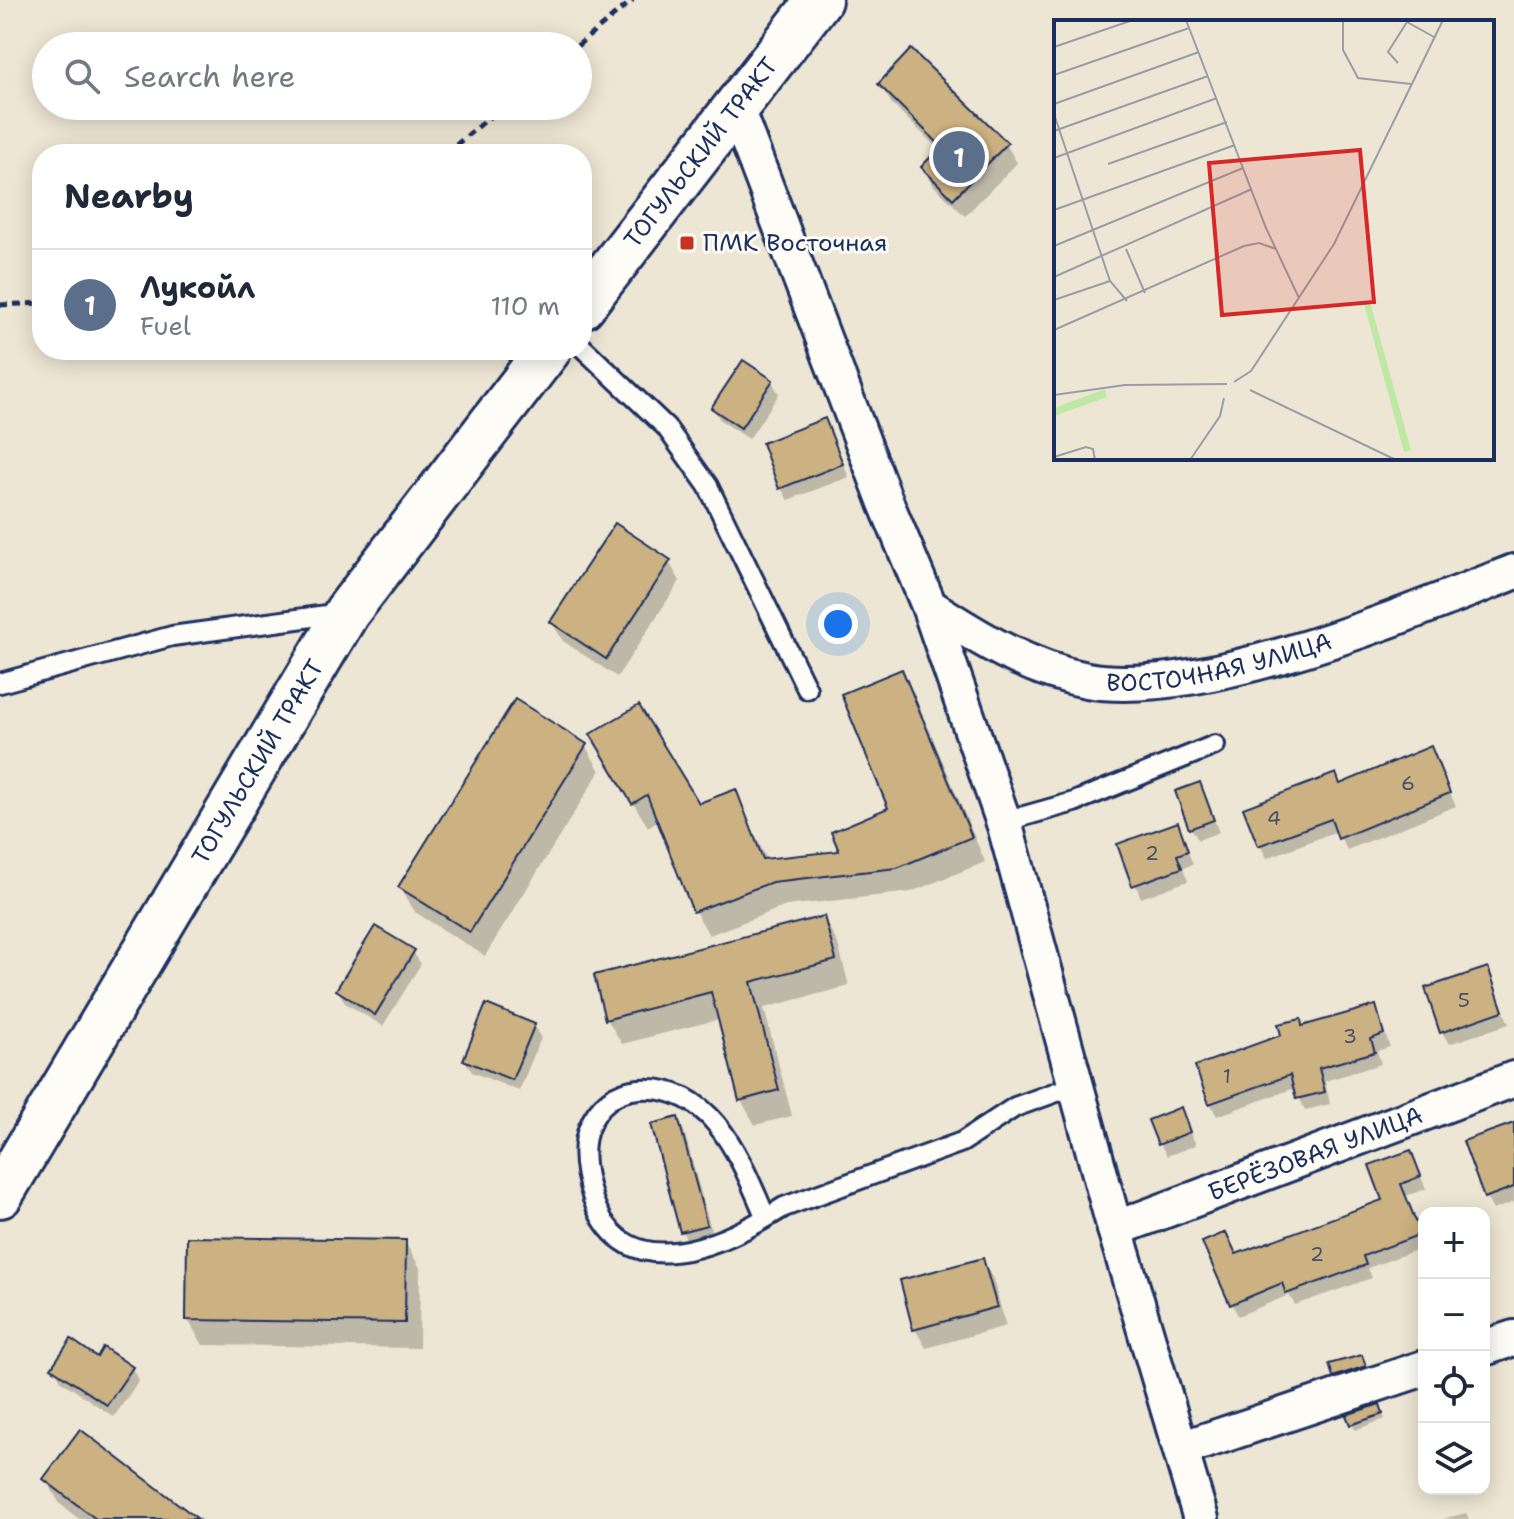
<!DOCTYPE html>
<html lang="en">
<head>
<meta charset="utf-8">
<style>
  body { margin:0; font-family:"Shantell Sans",sans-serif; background:#f2f2f3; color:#1f2937 }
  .controls { position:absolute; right:24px; bottom:24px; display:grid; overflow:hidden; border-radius:16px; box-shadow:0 4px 20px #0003 }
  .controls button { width:72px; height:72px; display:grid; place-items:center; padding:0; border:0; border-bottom:2px solid #e0e1e3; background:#fff; color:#1f2937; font:40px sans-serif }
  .you { position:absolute; left:838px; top:624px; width:28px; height:28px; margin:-20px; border:6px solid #fff; border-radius:50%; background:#1a73e8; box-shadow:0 0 0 12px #1a73e833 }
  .badge { display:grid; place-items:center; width:52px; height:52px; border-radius:50%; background:#c8321e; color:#fff; font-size:26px; font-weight:700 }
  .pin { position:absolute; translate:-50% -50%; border:4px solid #fff; box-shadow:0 2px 8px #0006 }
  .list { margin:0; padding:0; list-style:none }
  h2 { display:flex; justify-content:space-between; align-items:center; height:104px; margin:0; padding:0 32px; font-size:34px }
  h2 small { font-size:26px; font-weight:400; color:#747a83 }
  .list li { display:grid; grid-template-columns:52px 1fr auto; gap:24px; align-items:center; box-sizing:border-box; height:112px; padding:0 32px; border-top:2px solid #e0e1e3 }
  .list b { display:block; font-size:30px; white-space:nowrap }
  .list p { margin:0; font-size:26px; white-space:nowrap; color:#747a83 }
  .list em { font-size:26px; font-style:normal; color:#747a83 }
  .icon { flex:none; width:44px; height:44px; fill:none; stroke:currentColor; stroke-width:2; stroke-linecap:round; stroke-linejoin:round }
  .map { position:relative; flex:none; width:1514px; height:1519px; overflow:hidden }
  .search { position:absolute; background:#fff; box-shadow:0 4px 20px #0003; left:32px; top:32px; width:560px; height:88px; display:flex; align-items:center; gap:20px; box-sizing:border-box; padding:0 28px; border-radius:44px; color:#747a83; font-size:30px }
  .panel { position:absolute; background:#fff; box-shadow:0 4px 20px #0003; left:32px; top:144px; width:560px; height:216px; border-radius:32px }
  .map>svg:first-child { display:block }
  .shadow { fill:#0003 }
  .building { fill:#ccb182; stroke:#1b2f5e; stroke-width:2 }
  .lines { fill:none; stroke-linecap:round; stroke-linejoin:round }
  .lane-casing { stroke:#1b2f5e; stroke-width:24 }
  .street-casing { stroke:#1b2f5e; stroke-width:40 }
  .primary-casing { stroke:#1b2f5e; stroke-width:50 }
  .path { stroke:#1b2f5e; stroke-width:5; stroke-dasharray:8 6; stroke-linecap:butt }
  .lane { stroke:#fdfcf7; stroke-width:18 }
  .street { stroke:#fdfcf7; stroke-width:34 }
  .primary { stroke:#fdfcf7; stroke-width:44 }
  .poi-dot { fill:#c8321e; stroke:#fdfcf7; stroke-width:3 }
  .labels { text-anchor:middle; stroke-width:6; stroke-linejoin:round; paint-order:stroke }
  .number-label { font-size:20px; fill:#475067 }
  .street-label { font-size:24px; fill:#1b2f5e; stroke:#fdfcf7 }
  .poi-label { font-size:24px; fill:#1b2f5e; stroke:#fdfcf7; text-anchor:start }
  .inset-road { fill:none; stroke:#9a9da5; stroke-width:2 }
  .view { fill:#d62828; fill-opacity:0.15; stroke:#d62828; stroke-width:4 }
  .inset-edge { fill:none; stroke:#1b2f5e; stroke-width:4 }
</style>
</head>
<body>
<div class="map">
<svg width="1514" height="1519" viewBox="0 0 1514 1519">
  <rect width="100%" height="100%" fill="#eee6d4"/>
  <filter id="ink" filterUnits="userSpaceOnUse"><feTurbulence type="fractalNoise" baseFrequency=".0125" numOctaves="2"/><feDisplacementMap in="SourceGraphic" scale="16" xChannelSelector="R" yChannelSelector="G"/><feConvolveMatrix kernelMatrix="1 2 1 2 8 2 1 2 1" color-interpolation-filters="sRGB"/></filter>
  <g filter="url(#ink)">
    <!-- shadow -->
    <g class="shadow">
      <path d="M 880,84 L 1006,144 L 1017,163 L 965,216 L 934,186 L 923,167 L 939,150 L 891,103 Z"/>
      <path d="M 772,382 L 779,394 L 749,439 L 720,420 L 713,408 Z"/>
      <path d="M 824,421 L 849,477 L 788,500 L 781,488 Z"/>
      <path d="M 669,562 L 680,581 L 617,677 L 563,641 L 552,622 Z"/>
      <path d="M 901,671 L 915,696 L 985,862 L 911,892 L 786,906 L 709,935 L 695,911 L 659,820 L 648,827 L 606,759 L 698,805 L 735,791 L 767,860 L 841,853 L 891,809 Z"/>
      <path d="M 585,745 L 600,771 L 485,956 L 415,912 L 400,887 Z"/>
      <path d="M 1430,749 L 1456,806 L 1347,850 L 1337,831 L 1267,858 L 1260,845 Z"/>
      <path d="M 1199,784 L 1219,832 L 1198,840 L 1191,828 Z"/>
      <path d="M 1177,825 L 1193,864 L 1183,868 L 1188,881 L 1141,898 L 1120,845 Z"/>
      <path d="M 824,918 L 838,944 L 849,986 L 764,1008 L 792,1116 L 755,1125 L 741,1100 L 720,1019 L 622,1044 L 607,1019 Z"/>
      <path d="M 413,952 L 421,964 L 383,1026 L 345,1003 L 338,990 Z"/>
      <path d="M 1487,969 L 1509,1024 L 1449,1044 L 1442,1032 Z"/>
      <path d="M 1375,1007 L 1390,1047 L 1377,1051 L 1381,1064 L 1325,1081 L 1330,1104 L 1305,1110 L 1295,1088 L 1217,1116 L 1210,1103 L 1300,1021 L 1304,1028 Z"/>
      <path d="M 534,1026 L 541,1038 L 519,1091 L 472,1072 L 465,1060 Z"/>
      <path d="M 1180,1109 L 1196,1145 L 1167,1156 L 1160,1144 Z"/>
      <path d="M 677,1119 L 684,1131 L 713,1237 L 689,1244 L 682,1231 Z"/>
      <path d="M 1514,1125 L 1514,1202 L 1493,1210 L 1486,1197 Z"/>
      <path d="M 1411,1152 L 1426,1189 L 1406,1196 L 1424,1247 L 1368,1268 L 1372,1278 L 1295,1305 L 1289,1295 L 1238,1316 L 1205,1243 L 1226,1234 L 1237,1256 L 1385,1202 Z"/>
      <path d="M 405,1242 L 420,1268 L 419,1348 L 203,1345 L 188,1320 Z"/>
      <path d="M 982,1260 L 993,1279 L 1006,1326 L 926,1348 L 915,1329 L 902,1282 Z"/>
      <path d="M 1361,1357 L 1369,1369 L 1342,1389 L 1331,1366 Z"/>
      <path d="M 97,1360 L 132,1368 L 139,1380 L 114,1417 L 61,1381 L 54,1368 Z"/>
      <path d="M 1382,1412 L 1385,1419 L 1355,1430 L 1352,1424 Z"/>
      <path d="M 45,1479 L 195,1519 L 79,1519 L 60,1504 Z"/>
      <path d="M 1466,1513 L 1469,1519 L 1443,1519 Z"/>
    </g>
    <!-- building -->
    <g class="building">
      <path d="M 911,49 L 1008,143 L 953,199 L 921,167 L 941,146 L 878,84 Z"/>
      <path d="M 743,360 L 773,380 L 741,428 L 711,408 Z"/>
      <path d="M 825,418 L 843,464 L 779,489 L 762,443 Z"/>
      <path d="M 615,523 L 671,560 L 606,659 L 550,622 Z"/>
      <path d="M 902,669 L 972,837 L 897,868 L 772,882 L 693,912 L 647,795 L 632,804 L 590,734 L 639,705 L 699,803 L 736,789 L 763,859 L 839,851 L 831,832 L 888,808 L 841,694 Z"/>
      <path d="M 515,699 L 587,744 L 470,932 L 398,887 Z"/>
      <path d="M 1431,746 L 1450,793 L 1338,839 L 1331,819 L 1258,846 L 1243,808 L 1336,773 L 1340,784 Z"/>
      <path d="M 1200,782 L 1214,820 L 1189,829 L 1175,791 Z"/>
      <path d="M 1178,822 L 1188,851 L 1177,855 L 1182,868 L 1132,886 L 1117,844 Z"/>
      <path d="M 824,916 L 836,960 L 751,982 L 779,1090 L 739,1101 L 711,992 L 605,1020 L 594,975 Z"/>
      <path d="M 375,926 L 415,950 L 375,1015 L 336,990 Z"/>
      <path d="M 1488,967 L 1503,1011 L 1440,1033 L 1425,988 Z"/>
      <path d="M 486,1004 L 535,1024 L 512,1080 L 463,1060 Z"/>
      <path d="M 1376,1005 L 1384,1034 L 1371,1039 L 1375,1052 L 1319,1068 L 1325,1092 L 1296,1099 L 1290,1075 L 1209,1104 L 1195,1066 L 1281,1035 L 1278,1024 L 1301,1019 L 1302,1026 Z"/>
      <path d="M 1181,1107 L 1190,1132 L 1158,1145 L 1148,1120 Z"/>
      <path d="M 678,1117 L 707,1225 L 680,1232 L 651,1124 Z"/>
      <path d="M 1514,1123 L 1514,1187 L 1484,1198 L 1463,1141 Z"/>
      <path d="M 1411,1150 L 1421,1176 L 1401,1184 L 1421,1234 L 1363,1256 L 1366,1265 L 1286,1294 L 1282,1283 L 1230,1305 L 1202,1242 L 1226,1232 L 1236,1254 L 1382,1200 L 1369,1165 Z"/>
      <path d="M 187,1237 L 406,1240 L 405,1323 L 186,1320 Z"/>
      <path d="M 983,1258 L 997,1307 L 913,1330 L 900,1280 Z"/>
      <path d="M 71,1339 L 97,1357 L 103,1347 L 133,1367 L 107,1405 L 51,1368 Z"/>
      <path d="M 1362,1355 L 1366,1366 L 1333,1377 L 1329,1364 Z"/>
      <path d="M 1380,1404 L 1383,1414 L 1350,1425 L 1346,1415 Z"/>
      <path d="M 80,1429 L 198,1519 L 96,1519 L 43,1479 Z"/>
    </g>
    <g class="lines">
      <defs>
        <g id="lane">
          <path d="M 582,347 L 666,427 L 708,486 L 807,689"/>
          <path d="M 0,683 L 172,636 L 341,613"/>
          <path d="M 1003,822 L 1074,802 L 1215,745"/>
          <path d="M 766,1218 C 741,1161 714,1084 639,1089 C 615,1091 598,1105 589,1127 C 580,1149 586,1178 593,1199 C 625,1292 727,1243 784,1207 L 962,1142 L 1015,1107 L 1076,1085"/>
        </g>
        <g id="street">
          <path d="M 735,106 L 886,503 L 929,606 L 1005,826 L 1115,1229 L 1201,1519"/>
          <path id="s1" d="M 929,606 C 979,638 1028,669 1087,680 C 1201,700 1406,614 1514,572"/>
          <path id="s2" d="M 1115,1229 L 1514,1079"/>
          <path d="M 1484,1348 L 1514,1338"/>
          <path d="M 1181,1449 L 1424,1368"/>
        </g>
        <g id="primary">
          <path id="s3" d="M 582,306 L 819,0"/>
          <path id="s4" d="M 0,1195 L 347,612 L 548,350"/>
        </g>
      </defs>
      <!-- lane casing -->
      <use href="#lane" class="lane-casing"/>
      <!-- street casing -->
      <use href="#street" class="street-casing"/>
      <!-- primary casing -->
      <use href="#primary" class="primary-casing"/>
      <!-- path -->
      <g class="path">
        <path d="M 577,46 L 633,0"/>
        <path d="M 445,154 L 503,106"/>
        <path d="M 0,305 L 42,303"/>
      </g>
      <!-- lane -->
      <use href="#lane" class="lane"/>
      <!-- street -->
      <use href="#street" class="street"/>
      <!-- primary -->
      <use href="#primary" class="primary"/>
    </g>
  </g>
  <!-- markers -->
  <rect class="poi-dot" x="679" y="235" width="16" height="16" rx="4"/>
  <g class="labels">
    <!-- number labels -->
    <g class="number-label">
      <text x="1408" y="790">6</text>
      <text x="1274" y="825">4</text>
      <text x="1152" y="860">2</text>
      <text x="1464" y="1007">5</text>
      <text x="1350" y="1043">3</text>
      <text x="1227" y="1083">1</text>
      <text x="1317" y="1261">2</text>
    </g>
    <!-- street labels -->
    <g class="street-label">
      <text dy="8" stroke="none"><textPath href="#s3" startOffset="194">ТОГУЛЬСКИЙ ТРАКТ</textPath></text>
      <text dy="8" stroke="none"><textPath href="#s1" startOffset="310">ВОСТОЧНАЯ УЛИЦА</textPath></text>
      <text dy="8" stroke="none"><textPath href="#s4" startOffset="504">ТОГУЛЬСКИЙ ТРАКТ</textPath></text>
      <text dy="8" stroke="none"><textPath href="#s2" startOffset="214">БЕРЁЗОВАЯ УЛИЦА</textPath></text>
    </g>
    <!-- poi labels -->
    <g class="poi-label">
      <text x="703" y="251">ПМК Восточная</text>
    </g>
  </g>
  <!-- overview -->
  <g transform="translate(1054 20)">
    <rect width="440" height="440" fill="#eee6d4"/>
    <path d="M 316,282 L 357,430 L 350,432 L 310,284 ZM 51,369 L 53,377 L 0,396 L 0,388 Z" fill="#bde9a5"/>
    <path class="inset-road" d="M 132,0 L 212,208 L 245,278M 289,0 L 289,30 L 304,58 L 357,64M 0,27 L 79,0M 344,43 L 334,32 L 353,2 L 380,17M 0,55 L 135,8M 0,84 L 145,32M 0,94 L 56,261 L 73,281M 0,111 L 154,56M 0,138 L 163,78M 54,144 L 173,102M 0,190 L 181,125M 0,226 L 189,148M 72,229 L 91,273M 0,257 L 198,169M 0,280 L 56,261M 0,310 L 190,226 L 205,223 L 222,229M 180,362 L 197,351 L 280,224 L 389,0M 196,370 L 342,440M 0,375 L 71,365 L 173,364M 0,437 L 32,427 L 39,429 L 41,440M 136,440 L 166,396 L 170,378"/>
    <path class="view" d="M 306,130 L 320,282 L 168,295 L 155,143 Z"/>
    <rect width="440" height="440" class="inset-edge"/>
  </g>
</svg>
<div class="controls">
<button>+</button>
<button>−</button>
<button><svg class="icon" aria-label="locate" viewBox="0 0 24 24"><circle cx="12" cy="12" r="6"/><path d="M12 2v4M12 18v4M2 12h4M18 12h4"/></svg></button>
<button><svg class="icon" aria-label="layers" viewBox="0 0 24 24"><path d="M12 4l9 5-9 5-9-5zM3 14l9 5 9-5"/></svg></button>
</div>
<div class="you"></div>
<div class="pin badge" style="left:959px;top:157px;background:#5c6f8a">1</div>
<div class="search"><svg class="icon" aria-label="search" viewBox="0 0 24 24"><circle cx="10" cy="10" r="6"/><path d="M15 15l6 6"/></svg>Search here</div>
<section class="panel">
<h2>Nearby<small></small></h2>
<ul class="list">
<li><span class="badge" style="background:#5c6f8a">1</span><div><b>Лукойл</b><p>Fuel</p></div><em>110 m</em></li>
</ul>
</section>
</div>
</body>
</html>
